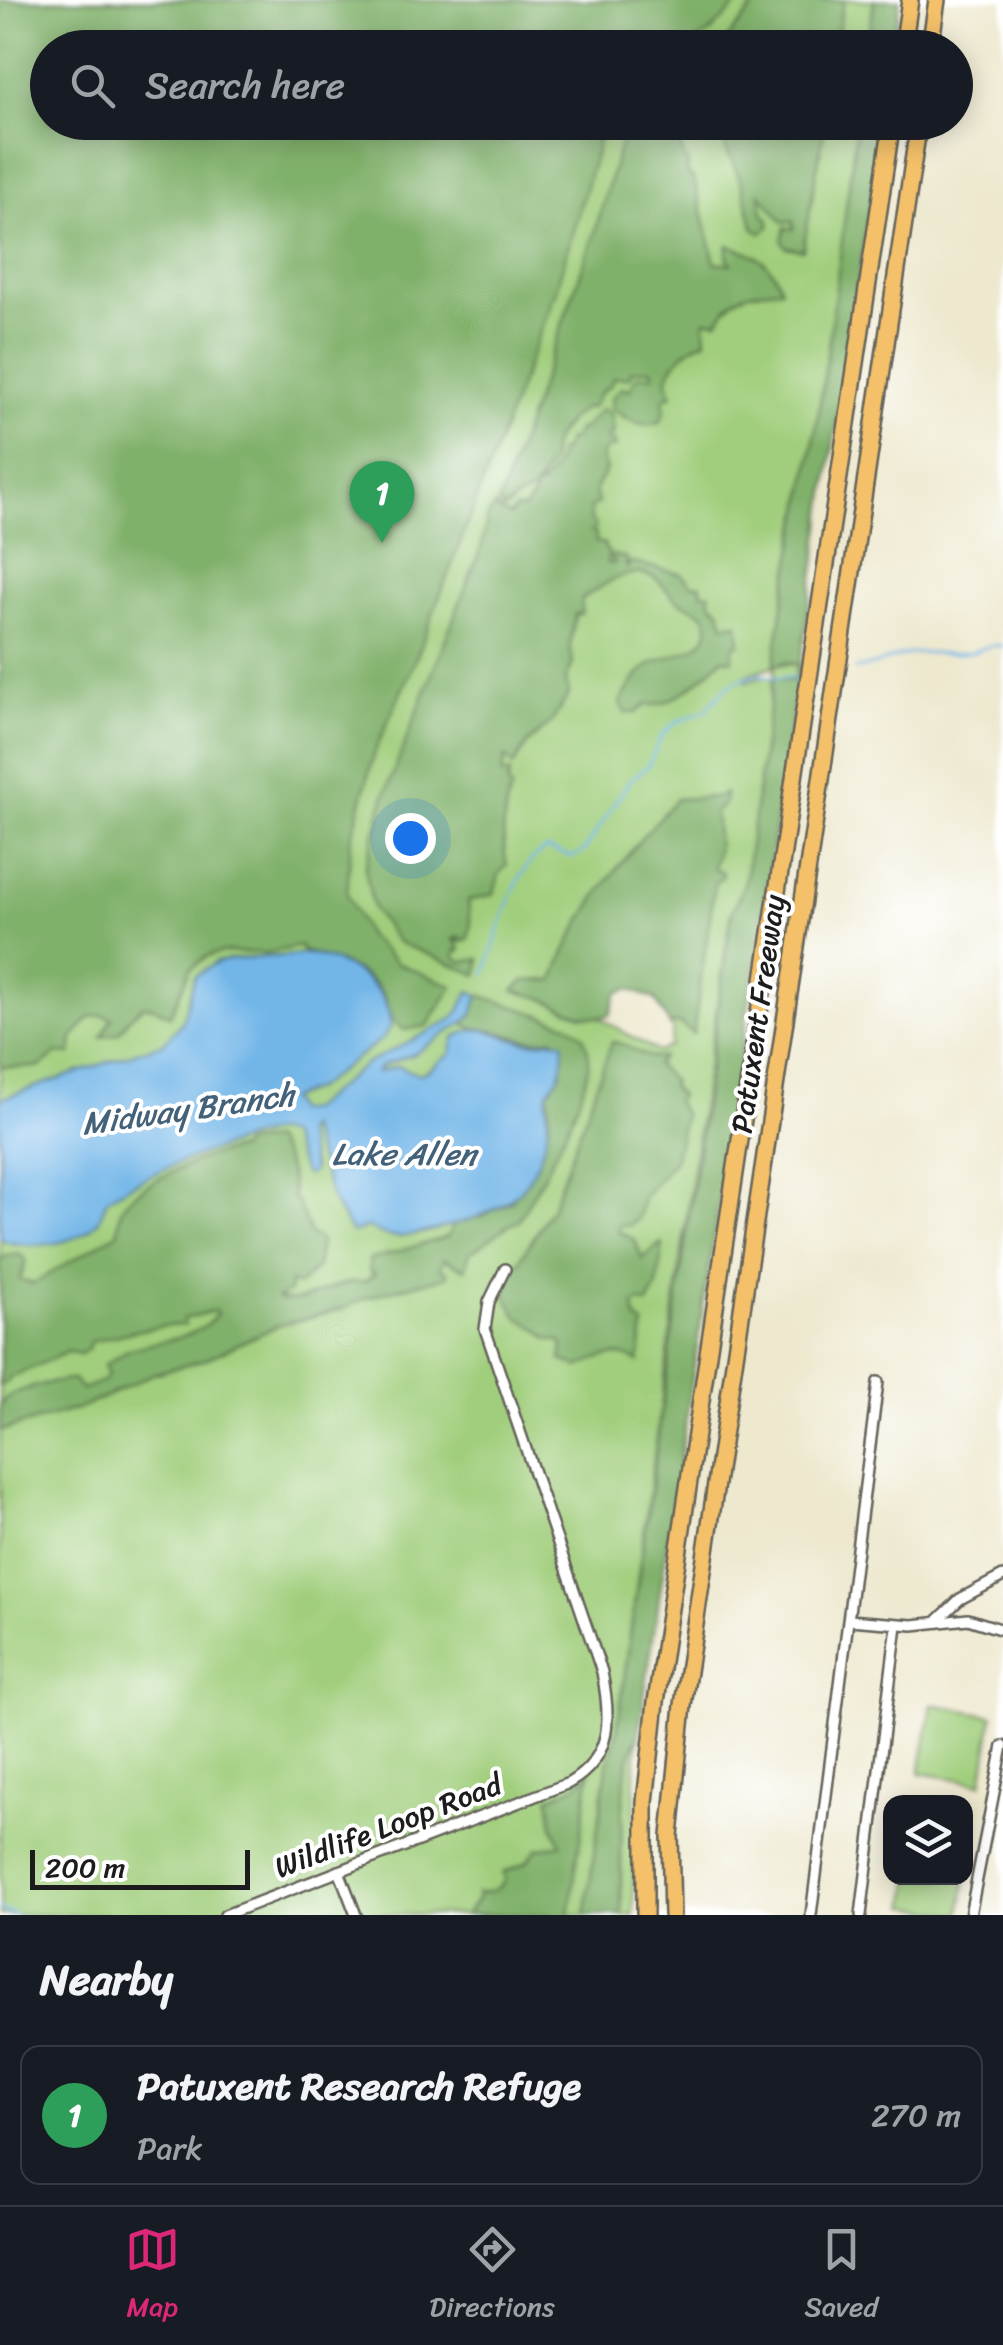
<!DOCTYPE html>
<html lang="en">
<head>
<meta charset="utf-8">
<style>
  body { margin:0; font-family:Sriracha,sans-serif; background:#20242c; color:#f1f3f6 }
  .controls { position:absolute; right:30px; bottom:30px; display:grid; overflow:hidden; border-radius:20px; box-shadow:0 5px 25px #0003 }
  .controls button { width:90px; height:90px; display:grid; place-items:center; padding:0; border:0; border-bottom:2px solid #363941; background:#171b24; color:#f1f3f6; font:50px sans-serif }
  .scale { position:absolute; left:30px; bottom:25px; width:220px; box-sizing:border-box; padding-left:10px; border:5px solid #1c1c1c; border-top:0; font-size:28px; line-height:35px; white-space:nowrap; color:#1c1c1c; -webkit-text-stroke:8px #fff; paint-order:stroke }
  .you { position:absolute; left:410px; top:838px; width:35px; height:35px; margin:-25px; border:8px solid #fff; border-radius:50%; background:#1a73e8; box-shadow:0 0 0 15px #1a73e833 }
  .badge { display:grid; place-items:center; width:65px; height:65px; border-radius:50%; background:#db2777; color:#fff; font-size:32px; font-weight:700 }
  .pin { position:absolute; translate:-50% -82px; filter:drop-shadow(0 2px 5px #0008) }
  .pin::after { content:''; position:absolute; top:52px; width:35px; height:30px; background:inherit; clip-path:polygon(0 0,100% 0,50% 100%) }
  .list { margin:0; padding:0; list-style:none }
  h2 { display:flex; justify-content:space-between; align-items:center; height:130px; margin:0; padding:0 40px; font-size:42px }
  h2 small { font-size:32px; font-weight:400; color:#9ea1a6 }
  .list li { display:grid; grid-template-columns:65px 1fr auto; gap:30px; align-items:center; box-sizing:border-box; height:140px; margin:0 20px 20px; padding:0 20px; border:2px solid #363941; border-radius:20px }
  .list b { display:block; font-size:38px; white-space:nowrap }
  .list p { margin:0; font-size:32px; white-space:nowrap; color:#9ea1a6 }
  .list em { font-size:32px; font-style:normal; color:#9ea1a6 }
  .icon { flex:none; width:55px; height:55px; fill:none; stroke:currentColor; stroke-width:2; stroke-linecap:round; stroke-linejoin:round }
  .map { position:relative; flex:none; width:1003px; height:1915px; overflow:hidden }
  .search { position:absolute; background:#171b24; box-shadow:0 5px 25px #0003; left:30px; right:30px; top:30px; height:110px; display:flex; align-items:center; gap:25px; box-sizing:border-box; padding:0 35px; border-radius:55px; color:#9ea1a6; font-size:38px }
  .sheet { height:290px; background:#171b24 }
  nav { display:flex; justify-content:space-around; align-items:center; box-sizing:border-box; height:140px; border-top:2px solid #363941; background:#171b24; font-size:28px; color:#9ea1a6 }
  nav a { display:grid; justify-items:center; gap:5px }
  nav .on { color:#db2777 }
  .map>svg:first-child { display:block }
  .green { fill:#a0ce7b; stroke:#5e754c; stroke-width:2.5; fill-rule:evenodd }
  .forest { fill:#80b16b; stroke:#4e6644; stroke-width:2.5 }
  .water { fill:#72b6e8; stroke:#476982; stroke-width:2.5 }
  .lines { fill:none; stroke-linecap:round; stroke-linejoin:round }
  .stream { stroke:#72b6e8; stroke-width:2.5 }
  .street-casing { stroke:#65635a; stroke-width:14 }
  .highway-casing { stroke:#65635a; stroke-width:20 }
  .street { stroke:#fff; stroke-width:9 }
  .highway { stroke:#f4c16b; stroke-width:15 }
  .labels { text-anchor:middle; stroke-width:8; stroke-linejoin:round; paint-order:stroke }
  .street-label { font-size:30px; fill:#1c1c1c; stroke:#fff }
  .water-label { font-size:32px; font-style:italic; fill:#436178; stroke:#fff }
</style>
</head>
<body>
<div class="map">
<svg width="1003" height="1915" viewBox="0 0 1003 1915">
  <rect width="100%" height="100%" fill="#fff"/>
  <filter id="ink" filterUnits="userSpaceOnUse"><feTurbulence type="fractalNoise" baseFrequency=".01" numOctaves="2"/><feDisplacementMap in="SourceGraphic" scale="20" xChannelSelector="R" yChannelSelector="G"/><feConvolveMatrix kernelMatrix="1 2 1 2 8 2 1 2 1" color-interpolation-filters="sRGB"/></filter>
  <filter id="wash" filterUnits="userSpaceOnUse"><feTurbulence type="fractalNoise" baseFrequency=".0048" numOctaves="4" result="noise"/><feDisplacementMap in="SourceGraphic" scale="40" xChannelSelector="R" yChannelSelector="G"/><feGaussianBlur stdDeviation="2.25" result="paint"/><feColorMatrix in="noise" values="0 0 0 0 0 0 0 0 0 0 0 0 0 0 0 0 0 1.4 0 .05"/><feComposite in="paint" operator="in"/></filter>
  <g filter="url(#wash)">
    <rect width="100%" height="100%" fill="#ede8ce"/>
    <!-- green -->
    <g class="green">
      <path d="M 0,0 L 842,0 L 842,10 L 844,0 L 874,0 L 868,47 L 48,48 L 48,122 L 857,123 C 845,218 834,314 819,410 C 806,495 784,579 775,665 L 797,664 L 794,681 L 775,679 L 774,666 L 746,675 L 746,681 L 762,676 L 773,678 L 745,882 L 732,912 L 704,1089 L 592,1915 L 0,1915 ZM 591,965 L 698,1000 L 692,1033 L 679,1023 L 669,1024 L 673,1030 L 670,1046 L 658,1052 L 583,1008 Z"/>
      <path d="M 932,1704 L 993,1716 L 982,1783 L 920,1773 Z"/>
      <path d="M 638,1738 L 635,1762 L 633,1915 L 622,1915 C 620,1885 619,1755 638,1738 Z"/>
      <path d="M 966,1833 L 973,1835 L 960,1915 L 906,1906 L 911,1878 L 966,1878 Z"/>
    </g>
    <!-- forest -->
    <g class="forest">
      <path d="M 0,0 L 742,0 L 710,33 L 686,47 L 48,48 L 48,122 L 601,123 L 596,152 L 554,296 L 417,656 L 375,751 L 351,840 L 347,894 L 367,935 L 397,963 L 453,986 L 427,1026 L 404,1030 C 387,1017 392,1014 384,997 C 369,969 330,959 302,951 L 300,946 L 267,953 L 224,952 L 208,956 L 190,969 L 170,1016 L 153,1007 L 143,1006 L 129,1018 L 119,1033 L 102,1037 L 112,1018 L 103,1015 L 90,1017 L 73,1038 L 71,1054 L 57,1053 L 40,1067 L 0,1067 Z"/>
      <path d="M 759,0 L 844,0 L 835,47 L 721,47 Z"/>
      <path d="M 874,0 L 900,0 L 893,47 L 868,47 Z"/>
      <path d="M 626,123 L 672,123 C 683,133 677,151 688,162 L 687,173 L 694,180 L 715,262 L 732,264 L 727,257 L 728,245 C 757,254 770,260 781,288 C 747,293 736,290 718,321 L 705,320 L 706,340 C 692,345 668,364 668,380 C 668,386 671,391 672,396 L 667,396 L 663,401 L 665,410 L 661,421 C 643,431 624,418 610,407 L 612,397 L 623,387 L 629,390 L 637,376 L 653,375 L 652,369 L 631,371 L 631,377 L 613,378 L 611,385 L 600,393 L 591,408 L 584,408 L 570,419 L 558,434 L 551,449 L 552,460 L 534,489 C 544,484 559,465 559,452 L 563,451 L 567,441 L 574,438 L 578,429 L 581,431 L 601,409 L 611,414 L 613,435 L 609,434 L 606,439 L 614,442 L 615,448 L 609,447 L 601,455 L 606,470 L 595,489 L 598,504 L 590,508 L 591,520 L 596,527 L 591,532 L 596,533 L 596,542 L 605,544 L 605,549 L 609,552 L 607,562 L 612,564 L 615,562 L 610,557 L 614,555 L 626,558 L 627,569 L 629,562 L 682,574 L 691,584 L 701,585 L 701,592 L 710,593 L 710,601 L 720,610 L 724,625 L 738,623 L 740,644 L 734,645 L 732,660 L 723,658 C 704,676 673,708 646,705 L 636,713 L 625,713 L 620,702 C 629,688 636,674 650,665 C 665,655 705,653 708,629 C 709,625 706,618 704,615 C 697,607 685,606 677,600 C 666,592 661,578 647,575 C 623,569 600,587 582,599 L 581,614 L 575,614 L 570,646 L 573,663 L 566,680 L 569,694 L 551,723 L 528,743 L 513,766 L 505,757 L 502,775 L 510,772 L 508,785 L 512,789 C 502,807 502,845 507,865 L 499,874 L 494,894 L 468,901 L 471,926 L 468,939 L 460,942 L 457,940 L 460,937 L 453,939 L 461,949 L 459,952 L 456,950 L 454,956 L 461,962 L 480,959 L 478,975 L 397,942 L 373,909 L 365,868 L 385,794 L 481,548 L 488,516 L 496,505 L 496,509 L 510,516 L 515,509 L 524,509 L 535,494 L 533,491 L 515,500 L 507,508 L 502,509 L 499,501 L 594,235 Z"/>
      <path d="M 720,123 L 825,123 L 803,250 L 786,247 L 782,241 L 785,227 L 793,229 L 793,221 L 783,222 L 760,194 L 763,213 L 769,220 L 769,227 L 760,233 L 754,229 L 741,181 L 723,142 Z"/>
      <path d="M 857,123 L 882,123 L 638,1738 C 619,1755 620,1884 622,1915 L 585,1915 L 607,1766 L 617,1731 L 727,943 L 732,912 L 745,882 L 773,678 L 794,681 L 797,664 L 785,662 L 774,666 C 784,580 806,496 819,410 C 834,315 844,218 857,123 Z"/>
      <path d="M 725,793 L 725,803 L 715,812 L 718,847 L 713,868 L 722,872 L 723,877 L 715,882 L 693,1034 L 679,1023 L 669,1024 L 655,999 L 628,989 L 617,993 L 610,1015 C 586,1022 567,1009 546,1000 C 535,995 526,995 514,990 L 524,981 L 554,980 C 578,910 627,853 676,799 L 720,797 Z"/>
      <path d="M 479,995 L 568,1024 L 583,1035 C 585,1042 589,1051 589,1058 C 589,1095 538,1187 518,1221 C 499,1228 488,1244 470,1252 L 465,1269 L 443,1259 L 440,1268 L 447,1272 L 447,1277 C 427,1281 360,1296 346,1308 L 277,1326 L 204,1360 L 153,1374 L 86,1406 L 0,1431 C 0,1424 0,1413 0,1407 C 5,1388 57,1382 74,1379 L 82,1389 L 103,1381 L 108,1375 L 104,1365 C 113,1360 122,1352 131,1349 C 158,1340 202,1339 217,1313 L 214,1311 L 183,1319 L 185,1325 C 152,1325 123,1334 90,1342 L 88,1349 L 81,1354 L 67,1352 L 9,1378 L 8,1382 L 0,1386 L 0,1261 L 5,1256 L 19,1254 L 26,1260 L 20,1280 L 33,1284 L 117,1233 C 119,1226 119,1216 121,1210 C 131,1185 216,1150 240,1149 L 243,1144 L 272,1140 C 285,1153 294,1183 292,1198 L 297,1201 L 310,1234 L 320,1240 L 317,1267 L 299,1285 L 290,1282 L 289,1292 L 278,1298 C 305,1309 331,1279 364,1282 L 375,1274 L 370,1272 L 369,1260 L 447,1237 L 454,1224 L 482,1216 L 512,1201 L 549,1126 L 548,1093 L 561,1072 L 554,1038 C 531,1043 517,1038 495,1031 C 483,1028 474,1031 463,1023 L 473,1014 Z"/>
      <path d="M 612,1042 C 633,1043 639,1060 662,1057 L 656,1065 L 672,1081 L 671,1087 L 679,1096 L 675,1101 L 684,1115 L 675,1159 L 643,1198 L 638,1219 L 630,1225 L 619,1226 L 618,1231 L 635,1240 L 642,1259 L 661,1243 L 663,1246 L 657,1286 L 648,1304 L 639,1302 L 634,1306 L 636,1318 L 644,1325 L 639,1362 C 617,1350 601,1356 579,1367 L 561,1360 L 563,1345 L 560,1341 L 548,1339 L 538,1329 L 517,1317 L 506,1296 L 507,1281 L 552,1207 Z"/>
      <path d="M 590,1772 L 569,1915 L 466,1915 L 478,1898 L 477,1893 C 487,1895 500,1888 505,1880 L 503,1873 L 527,1862 L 537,1849 L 561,1844 L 553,1826 L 549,1798 L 578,1784 Z"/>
    </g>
    <!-- water -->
    <path class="water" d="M 312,954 C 350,964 388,983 391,1026 L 383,1038 L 317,1088 L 289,1099 L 295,1111 L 309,1110 L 366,1064 L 453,1019 L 460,1011 L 469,991 L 479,995 L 473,1014 L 463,1023 L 414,1054 L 381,1066 L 377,1072 L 399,1066 C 429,1083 426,1067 450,1055 L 454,1038 C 486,1018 500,1041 532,1042 C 545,1043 552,1037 564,1043 C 564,1052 564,1064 560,1073 C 558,1080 550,1086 548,1093 C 545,1105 550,1119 547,1131 C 532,1202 496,1213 434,1230 C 409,1236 390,1243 368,1227 L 352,1233 L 333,1202 L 308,1128 L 304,1131 L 313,1170 L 309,1175 L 304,1174 L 288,1135 L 272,1132 C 218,1147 161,1166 113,1195 C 102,1201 105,1211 98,1221 C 78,1246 32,1249 4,1241 L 0,1237 L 0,1099 L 164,1043 L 182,1022 L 195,976 L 217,962 L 234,959 Z"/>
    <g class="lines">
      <!-- stream -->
      <g class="stream">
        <path d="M 855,669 C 873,668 890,657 908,654 C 929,650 953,657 973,652 C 985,648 989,644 1003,646"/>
        <path d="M 485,974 C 497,941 515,860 547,849 L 573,857 L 584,851 L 629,781 L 648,766 L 662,735 L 677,722 L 705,711 L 724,689 L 736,681 L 757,674 L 776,678 L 794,678"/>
        <path d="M 0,1909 L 15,1915"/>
      </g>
    </g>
  </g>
  <g filter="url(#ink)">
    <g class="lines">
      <defs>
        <g id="street">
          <path d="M 849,1620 L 913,1625 L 968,1619 L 1003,1630"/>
          <path d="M 936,1622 L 960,1599 L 1003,1576"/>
          <path d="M 339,1871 L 356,1915"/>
          <path d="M 225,1915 L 569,1783 C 613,1757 611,1718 602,1672 L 485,1329 L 489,1302 L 505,1269"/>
          <path d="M 811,1915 L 878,1382"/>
          <path d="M 861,1915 L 897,1625"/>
          <path d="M 970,1915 L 1003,1746"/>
        </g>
        <g id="highway">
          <path d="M 903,48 L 910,0"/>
          <path d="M 930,48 L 937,0"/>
          <path d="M 645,1915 L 645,1802 L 656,1702 L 892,122"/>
          <path d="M 672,1915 L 670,1836 L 683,1705 L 919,122"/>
        </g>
      </defs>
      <!-- street casing -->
      <use href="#street" class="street-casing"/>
      <!-- highway casing -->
      <use href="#highway" class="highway-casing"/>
      <!-- street -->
      <use href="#street" class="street"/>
      <!-- highway -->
      <use href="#highway" class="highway"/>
    </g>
  </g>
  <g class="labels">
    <!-- street labels -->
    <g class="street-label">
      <text transform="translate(758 1014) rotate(-82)" y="10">Patuxent Freeway</text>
      <text transform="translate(388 1826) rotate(-21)" y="10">Wildlife Loop Road</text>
    </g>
    <!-- water labels -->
    <g class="water-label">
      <text transform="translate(188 1109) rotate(-8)" y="11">Midway Branch</text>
      <text x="404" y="1165">Lake Allen</text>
    </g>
  </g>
</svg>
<div class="controls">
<button><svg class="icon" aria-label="layers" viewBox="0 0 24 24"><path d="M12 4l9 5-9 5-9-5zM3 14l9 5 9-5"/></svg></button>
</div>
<div class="scale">200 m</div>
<div class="you"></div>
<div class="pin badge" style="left:382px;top:543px;background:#2e9e5b">1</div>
<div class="search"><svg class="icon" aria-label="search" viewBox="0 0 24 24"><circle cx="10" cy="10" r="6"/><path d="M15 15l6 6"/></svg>Search here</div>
</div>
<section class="sheet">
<h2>Nearby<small></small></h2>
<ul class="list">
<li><span class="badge" style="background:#2e9e5b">1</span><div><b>Patuxent Research Refuge</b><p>Park</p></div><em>270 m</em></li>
</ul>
</section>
<nav>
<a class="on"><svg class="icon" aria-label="map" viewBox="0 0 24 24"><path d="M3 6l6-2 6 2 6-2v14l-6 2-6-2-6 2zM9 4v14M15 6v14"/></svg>Map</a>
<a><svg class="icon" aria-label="directions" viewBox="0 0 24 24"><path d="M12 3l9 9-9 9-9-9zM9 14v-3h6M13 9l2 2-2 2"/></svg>Directions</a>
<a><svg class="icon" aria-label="saved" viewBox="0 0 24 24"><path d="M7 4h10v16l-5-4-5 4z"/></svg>Saved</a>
</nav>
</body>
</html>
